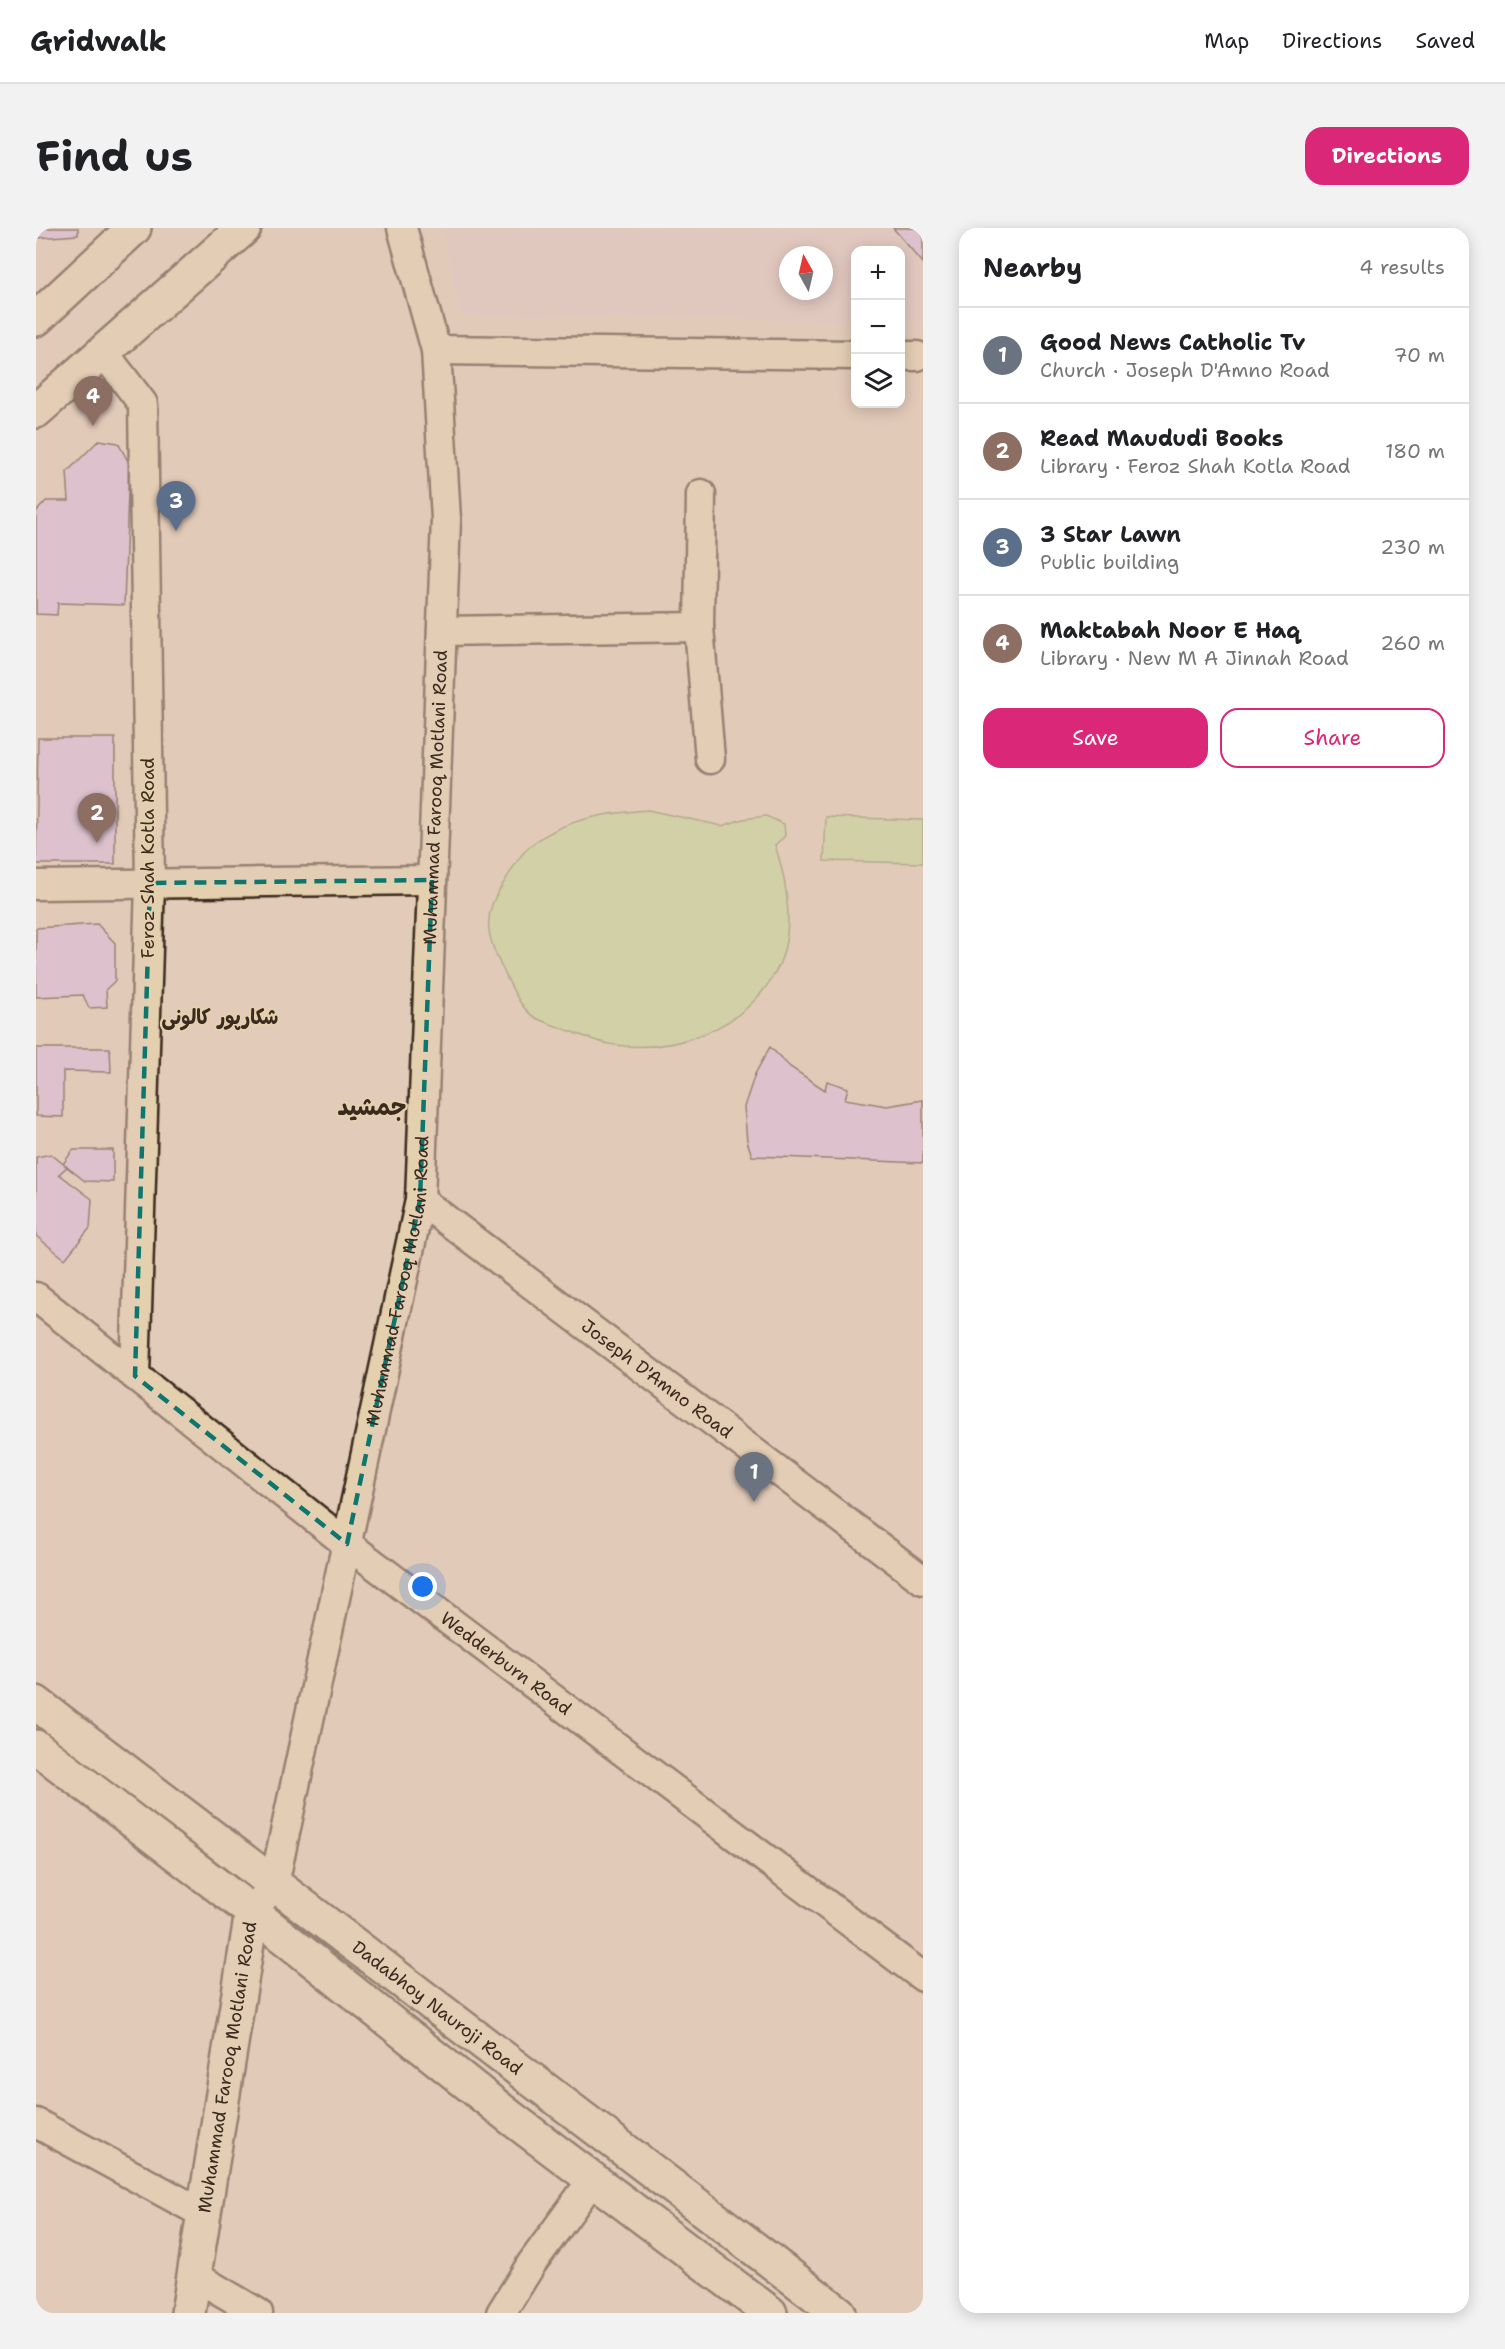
<!DOCTYPE html>
<html lang="en">
<head>
<meta charset="utf-8">
<style>
  body { margin:0; font-family:"Shantell Sans","Playpen Sans Arabic",sans-serif; background:#f2f2f2; color:#202124 }
  .controls { position:absolute; right:18px; top:18px; display:grid; overflow:hidden; border-radius:12px; box-shadow:0 3px 15px #0003 }
  .controls button { width:54px; height:54px; display:grid; place-items:center; padding:0; border:0; border-bottom:2px solid #e0e0e0; background:#fff; color:#202124; font:30px sans-serif }
  .compass { position:absolute; left:743px; top:18px; width:54px; height:54px; border-radius:50%; background:#fff; box-shadow:0 3px 15px #0003; rotate:352deg }
  .you { position:absolute; left:387px; top:1359px; width:21px; height:21px; margin:-15px; border:4px solid #fff; border-radius:50%; background:#1a73e8; box-shadow:0 0 0 9px #1a73e833 }
  .badge { display:grid; place-items:center; width:39px; height:39px; border-radius:50%; background:#db2777; color:#fff; font-size:20px; font-weight:700 }
  .pin { position:absolute; translate:-50% -50px; filter:drop-shadow(0 2px 3px #0008) }
  .pin::after { content:''; position:absolute; top:32px; width:21px; height:18px; background:inherit; clip-path:polygon(0 0,100% 0,50% 100%) }
  .list { margin:0; padding:0; list-style:none }
  h2 { display:flex; justify-content:space-between; align-items:center; height:78px; margin:0; padding:0 24px; font-size:26px }
  h2 small { font-size:20px; font-weight:400; color:#757577 }
  .list li { display:grid; grid-template-columns:39px 1fr auto; gap:18px; align-items:center; box-sizing:border-box; height:96px; padding:0 24px; border-top:2px solid #e0e0e0 }
  .list b { display:block; font-size:22px; white-space:nowrap }
  .list p { margin:0; font-size:20px; white-space:nowrap; color:#757577 }
  .list em { font-size:20px; font-style:normal; color:#757577 }
  .actions { display:flex; gap:12px; padding:18px 24px }
  .actions a { flex:1; padding:14px 0; border:2px solid #db2777; border-radius:18px; text-align:center; font-size:21px; color:#db2777 }
  .actions .main { background:#db2777; color:#fff }
  .icon { flex:none; width:33px; height:33px; fill:none; stroke:currentColor; stroke-width:2; stroke-linecap:round; stroke-linejoin:round }
  .map { position:relative; flex:none; width:887px; height:2085px; overflow:hidden; border-radius:18px }
  header { display:flex; align-items:center; gap:36px; box-sizing:border-box; height:84px; padding:0 30px; background:#fff; border-bottom:2px solid #e0e0e0 }
  header strong { font-size:28px }
  nav { display:flex; gap:33px; margin-inline-start:auto; font-size:21px }
  .intro { display:flex; align-items:center; justify-content:space-between; box-sizing:border-box; height:144px; padding:0 36px }
  h1 { margin:0; font-size:42px }
  .button { padding:15px 27px; border-radius:18px; background:#db2777; color:#fff; font-size:21px; font-weight:700 }
  main { display:flex; gap:36px; padding:0 36px }
  aside { flex:1; background:#fff; border-radius:18px; box-shadow:0 3px 15px #0003 }
  .map>svg:first-child { display:block }
  .built { fill:#dfc6c6; fill-rule:evenodd }
  .green { fill:#bcd890; stroke:#7c8157; stroke-width:1.5 }
  .building { fill:#d8b9e6; stroke:#3b2a1e; stroke-width:1.5 }
  .lines { fill:none; stroke-linecap:round; stroke-linejoin:round }
  .minor-casing { stroke:#3b2a1e; stroke-width:33 }
  .tertiary-casing { stroke:#3b2a1e; stroke-width:38 }
  .secondary-casing { stroke:#3b2a1e; stroke-width:38 }
  .primary-casing { stroke:#3b2a1e; stroke-width:38 }
  .minor { stroke:#e4d0ae; stroke-width:28 }
  .tertiary { stroke:#e4d0ae; stroke-width:33 }
  .secondary { stroke:#e4d0ae; stroke-width:33 }
  .primary { stroke:#e4d0ae; stroke-width:33 }
  .marked { fill:none; stroke:#0f766e; stroke-width:4.5; stroke-dasharray:12 8; stroke-linejoin:round }
  .labels { text-anchor:middle; stroke-width:4.5; stroke-linejoin:round; paint-order:stroke }
  .street-label { font-size:18px; fill:#3b2a1e; stroke:#e4d0ae }
  .neighbourhood-label { font-size:20px; font-weight:bold; fill:#3b2a1e; stroke:#e4d0ae }
  .district-label { font-size:24px; font-weight:bold; fill:#3b2a1e; stroke:#e4d0ae }
</style>
</head>
<body>
<header>
<strong>Gridwalk</strong>
<nav><a>Map</a><a>Directions</a><a>Saved</a></nav>
</header>
<div class="intro"><h1>Find us</h1><a class="button">Directions</a></div>
<main>
<div class="map">
<svg width="887" height="2085" viewBox="0 0 887 2085">
  <rect width="100%" height="100%" fill="#e2cbb9"/>
  <filter id="ink" filterUnits="userSpaceOnUse"><feTurbulence type="fractalNoise" baseFrequency=".0167" numOctaves="2"/><feDisplacementMap in="SourceGraphic" scale="12" xChannelSelector="R" yChannelSelector="G"/><feConvolveMatrix kernelMatrix="1 2 1 2 8 2 1 2 1" color-interpolation-filters="sRGB"/></filter>
  <g filter="url(#ink)">
    <!-- built -->
    <path class="built" d="M 406,0 L 887,0 L 887,94 L 865,94 L 864,22 L 820,22 L 819,93 L 424,87 ZM 752,27 L 788,27 L 788,63 L 752,63 Z"/>
    <!-- green -->
    <g class="green">
      <path d="M 612,582 L 686,598 L 707,591 L 730,588 L 748,596 L 749,608 L 739,617 C 752,656 760,708 739,745 C 707,801 640,825 579,817 C 565,816 550,809 536,804 C 524,799 509,795 498,789 C 483,779 474,755 466,740 C 450,708 446,686 467,656 C 474,645 481,631 490,622 C 523,591 569,585 612,582 Z"/>
      <path d="M 790,589 L 887,592 L 887,635 L 788,633 Z"/>
    </g>
    <!-- building -->
    <g class="building">
      <path d="M 0,0 L 42,0 L 42,7 L 0,10 Z"/>
      <path d="M 857,0 L 887,0 L 887,35 Z"/>
      <path d="M 63,212 L 82,215 L 93,235 L 88,377 L 22,375 L 21,387 L 0,386 L 0,284 L 10,273 L 33,273 L 31,244 Z"/>
      <path d="M 2,510 L 79,510 L 79,636 L 0,636 Z"/>
      <path d="M 61,696 L 79,715 L 79,753 L 70,761 L 71,779 L 53,780 L 47,767 L 0,769 L 0,700 Z"/>
      <path d="M 734,819 L 754,839 L 789,862 L 791,853 L 812,860 L 809,871 L 851,878 L 887,872 L 887,935 L 716,928 L 711,913 L 708,879 L 719,846 Z"/>
      <path d="M 0,820 L 74,820 L 75,844 L 27,843 L 27,889 L 0,888 Z"/>
      <path d="M 37,922 L 77,922 L 77,954 L 49,953 L 27,936 Z"/>
      <path d="M 15,926 L 31,939 L 23,946 L 56,971 L 54,1000 L 29,1031 L 0,1008 L 0,929 Z"/>
    </g>
    <g class="lines">
      <defs>
        <g id="minor">
          <path d="M 400,122 L 820,127"/>
          <path d="M 68,125 L 107,176 L 114,655 L 99,1148"/>
          <path d="M 864,128 L 881,128"/>
          <path d="M 665,266 L 663,399 L 674,531"/>
          <path d="M 406,403 L 663,399"/>
          <path d="M 0,657 L 396,652"/>
          <path id="s1" d="M 384,972 L 887,1352"/>
          <path id="s2" d="M 0,1069 L 311,1316 L 887,1749"/>
          <path id="s3" d="M 216,1684 L 238,1656 L 384,972 L 410,291 L 400,122 L 366,0"/>
          <path d="M 0,1895 L 168,1986"/>
          <path d="M 159,2048 L 222,2085"/>
          <path d="M 465,2085 L 496,2035 L 557,1951"/>
        </g>
        <g id="tertiary">
          <path id="s4" d="M 152,2085 L 216,1684"/>
        </g>
        <g id="secondary">
          <path id="s5" d="M 0,1475 L 803,2085"/>
          <path d="M 0,1519 L 216,1684 L 474,1889 L 734,2085"/>
        </g>
        <g id="primary">
          <path d="M 0,91 L 98,0"/>
          <path d="M 0,183 L 208,0"/>
        </g>
      </defs>
      <!-- minor casing -->
      <use href="#minor" class="minor-casing"/>
      <!-- tertiary casing -->
      <use href="#tertiary" class="tertiary-casing"/>
      <!-- secondary casing -->
      <use href="#secondary" class="secondary-casing"/>
      <!-- primary casing -->
      <use href="#primary" class="primary-casing"/>
      <!-- minor -->
      <use href="#minor" class="minor"/>
      <!-- tertiary -->
      <use href="#tertiary" class="tertiary"/>
      <!-- secondary -->
      <use href="#secondary" class="secondary"/>
      <!-- primary -->
      <use href="#primary" class="primary"/>
    </g>
  </g>
  <!-- marked area -->
  <path d="M0 0H887V2085H0ZM 396,652 L 384,972 L 311,1316 L 99,1148 L 114,655 Z" fill="#e2cbb9" fill-opacity=".55" fill-rule="evenodd"/>
  <path class="marked" d="M 396,652 L 384,972 L 311,1316 L 99,1148 L 114,655 Z"/>
  <g class="labels">
    <!-- street labels -->
    <g class="street-label">
      <text dy="6" stroke="none"><textPath href="#s3" startOffset="1138">Muhammad Farooq Motlani Road</textPath></text>
      <text transform="translate(112 630) rotate(-90)" y="6">Feroz Shah Kotla Road</text>
      <text dy="6" stroke="none"><textPath href="#s3" startOffset="652">Muhammad Farooq Motlani Road</textPath></text>
      <text dy="6" stroke="none"><textPath href="#s1" startOffset="297">Joseph D'Amno Road</textPath></text>
      <text dy="6" stroke="none"><textPath href="#s2" startOffset="596">Wedderburn Road</textPath></text>
      <text dy="6" stroke="none"><textPath href="#s5" startOffset="504">Dadabhoy Nauroji Road</textPath></text>
      <text dy="6" stroke="none"><textPath href="#s4" startOffset="249">Muhammad Farooq Motlani Road</textPath></text>
    </g>
    <!-- neighbourhood labels -->
    <g class="neighbourhood-label">
      <text x="184" y="796">شکارپور کالونی</text>
    </g>
    <!-- district labels -->
    <g class="district-label">
      <text x="336" y="887">جمشید</text>
    </g>
  </g>
</svg>
<div class="controls">
<button>+</button>
<button>−</button>
<button><svg class="icon" aria-label="layers" viewBox="0 0 24 24"><path d="M12 4l9 5-9 5-9-5zM3 14l9 5 9-5"/></svg></button>
</div>
<svg class="compass" viewBox="-18 -18 36 36"><path d="M0-13l5 13h-10z" fill="#e53935"/><path d="M0 13l5-13h-10z" fill="#757577"/></svg>
<div class="you"></div>
<div class="pin badge" style="left:718px;top:1274px;background:#6b7280">1</div>
<div class="pin badge" style="left:61px;top:615px;background:#8d6e63">2</div>
<div class="pin badge" style="left:140px;top:303px;background:#5c6f8a">3</div>
<div class="pin badge" style="left:57px;top:198px;background:#8d6e63">4</div>
</div>
<aside>
<h2>Nearby<small>4 results</small></h2>
<ul class="list">
<li><span class="badge" style="background:#6b7280">1</span><div><b>Good News Catholic Tv</b><p>Church · Joseph D'Amno Road</p></div><em>70 m</em></li>
<li><span class="badge" style="background:#8d6e63">2</span><div><b>Read Maududi Books</b><p>Library · Feroz Shah Kotla Road</p></div><em>180 m</em></li>
<li><span class="badge" style="background:#5c6f8a">3</span><div><b>3 Star Lawn</b><p>Public building</p></div><em>230 m</em></li>
<li><span class="badge" style="background:#8d6e63">4</span><div><b>Maktabah Noor E Haq</b><p>Library · New M A Jinnah Road</p></div><em>260 m</em></li>
</ul>
<div class="actions"><a class="main">Save</a><a>Share</a></div>
</aside>
</main>
</body>
</html>
